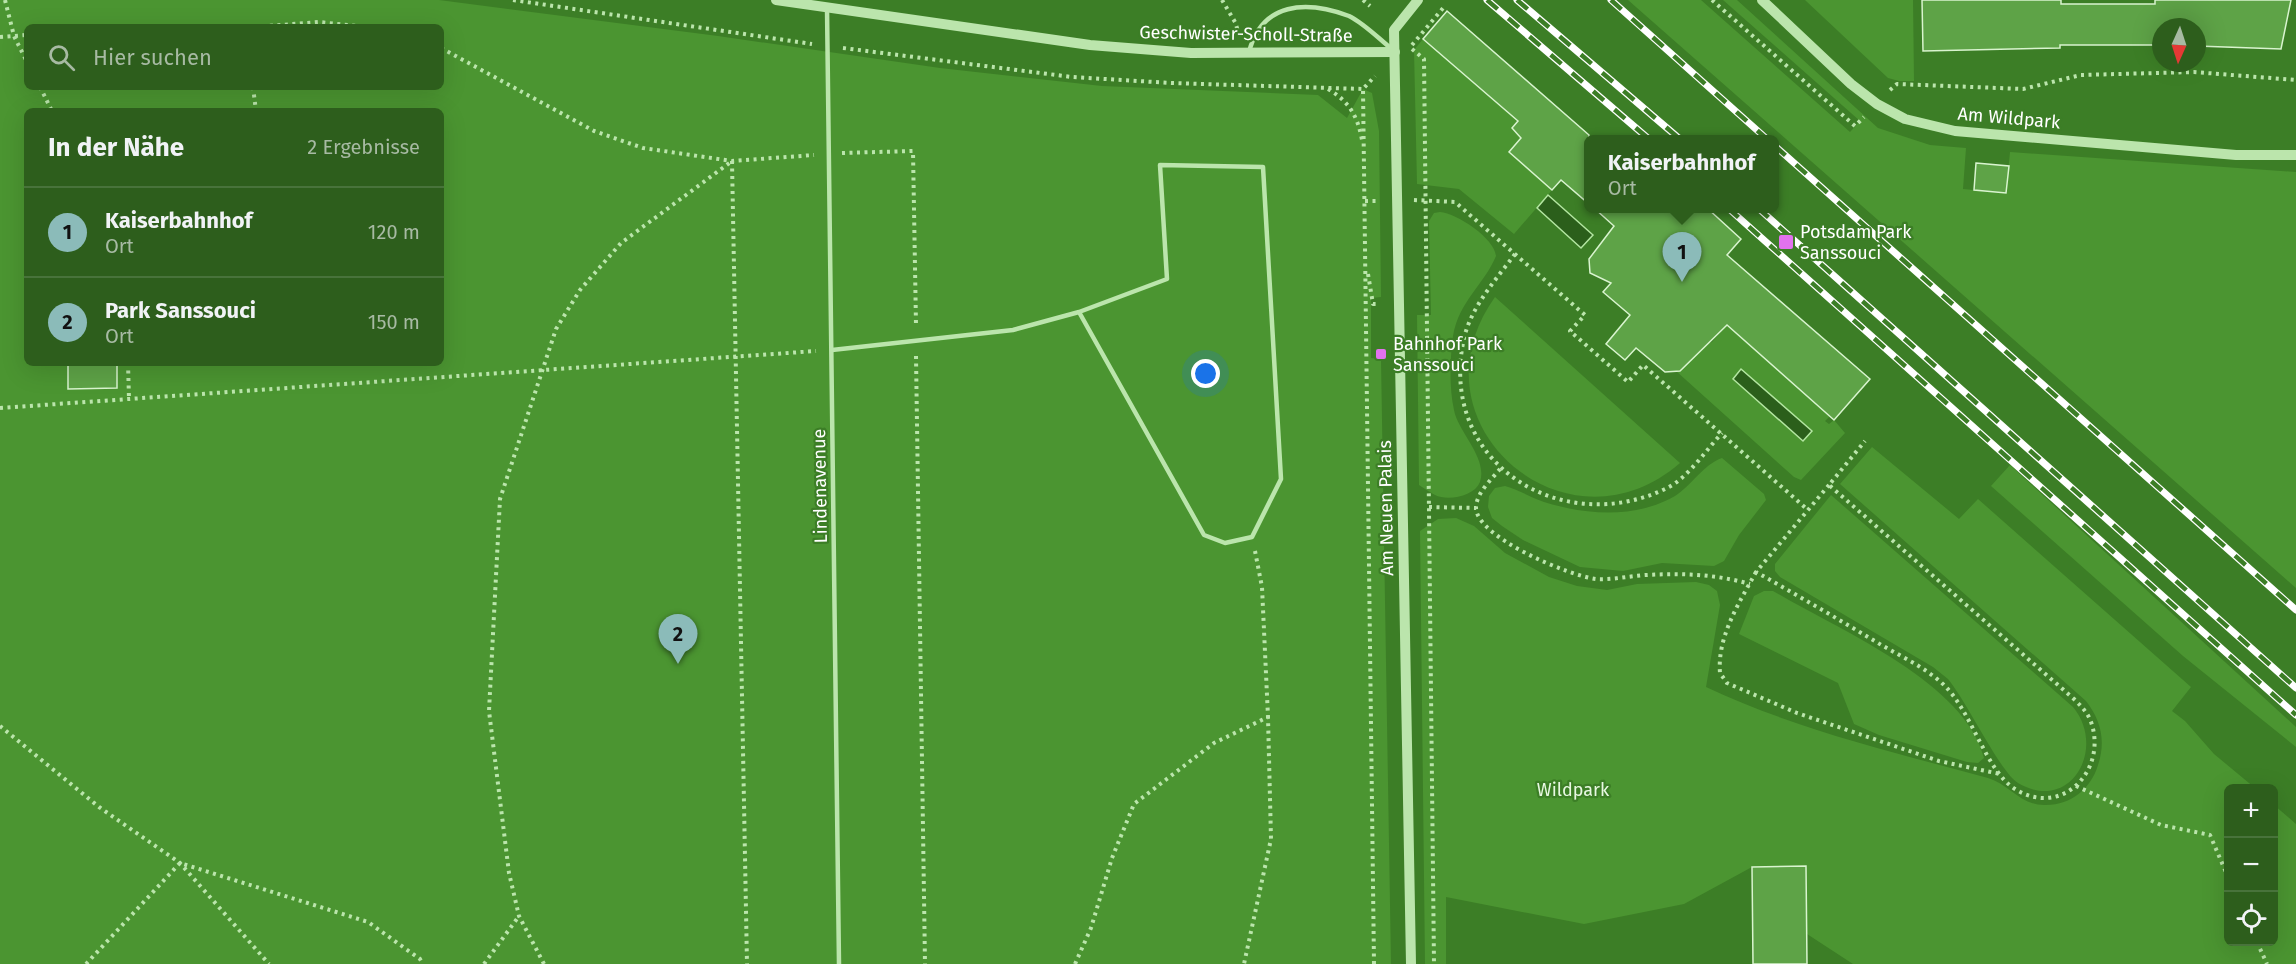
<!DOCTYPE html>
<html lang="de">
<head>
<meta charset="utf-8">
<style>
  body { margin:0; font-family:"Fira Sans",sans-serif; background:#396729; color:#f1f3f6 }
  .controls { position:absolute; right:18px; bottom:18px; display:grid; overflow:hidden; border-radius:9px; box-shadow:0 6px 24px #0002 }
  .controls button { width:54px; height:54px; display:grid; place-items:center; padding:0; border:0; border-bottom:2px solid #48733b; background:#2d5e1c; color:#f1f3f6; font:30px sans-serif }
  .compass { position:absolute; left:2152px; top:18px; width:54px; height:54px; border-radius:50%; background:#2d5e1c; box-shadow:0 6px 24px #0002; rotate:183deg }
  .you { position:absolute; left:1206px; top:374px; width:21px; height:21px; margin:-15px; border:4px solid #fff; border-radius:50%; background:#1a73e8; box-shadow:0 0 0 9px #1a73e833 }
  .badge { display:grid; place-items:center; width:39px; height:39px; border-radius:50%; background:#8bbbb9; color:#111; font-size:20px; font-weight:700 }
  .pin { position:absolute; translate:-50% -50px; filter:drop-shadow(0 2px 3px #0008) }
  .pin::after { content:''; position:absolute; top:32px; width:21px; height:18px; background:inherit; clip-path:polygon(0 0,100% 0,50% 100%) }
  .popup { position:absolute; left:1584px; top:135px; width:195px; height:78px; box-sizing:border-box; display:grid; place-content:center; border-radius:9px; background:#2d5e1c; filter:drop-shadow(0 2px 4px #0005); font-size:20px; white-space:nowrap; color:#a7baa3 }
  .popup b { font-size:22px; color:#f1f3f6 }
  .popup::after { content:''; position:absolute; left:50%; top:100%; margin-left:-12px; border:12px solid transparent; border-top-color:#2d5e1c }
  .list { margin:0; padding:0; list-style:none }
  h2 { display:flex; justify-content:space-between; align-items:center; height:78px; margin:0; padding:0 24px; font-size:26px }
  h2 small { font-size:20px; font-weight:400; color:#a7baa3 }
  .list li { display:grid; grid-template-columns:39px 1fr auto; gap:18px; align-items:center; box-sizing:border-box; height:90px; padding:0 24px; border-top:2px solid #48733b }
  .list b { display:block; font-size:22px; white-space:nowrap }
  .list p { margin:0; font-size:20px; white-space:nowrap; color:#a7baa3 }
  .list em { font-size:20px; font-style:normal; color:#a7baa3 }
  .icon { flex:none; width:33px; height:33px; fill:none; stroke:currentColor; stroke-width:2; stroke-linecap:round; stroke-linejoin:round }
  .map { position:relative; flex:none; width:2296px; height:964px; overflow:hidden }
  .search { position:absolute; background:#2d5e1c; box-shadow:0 6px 24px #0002; left:24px; top:24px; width:420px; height:66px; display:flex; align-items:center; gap:15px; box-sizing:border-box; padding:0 21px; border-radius:9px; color:#a7baa3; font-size:22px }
  .panel { position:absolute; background:#2d5e1c; box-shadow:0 6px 24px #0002; left:24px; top:108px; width:420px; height:258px; border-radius:9px }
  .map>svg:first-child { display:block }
  .green { fill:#4b9531; fill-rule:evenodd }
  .water { fill:#2b5f1b; stroke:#b3e6a1; stroke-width:1.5 }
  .building { fill:#5ea347; stroke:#d9f4cf; stroke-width:1.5 }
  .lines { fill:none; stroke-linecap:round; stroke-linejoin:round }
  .path { stroke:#bbe5ac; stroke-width:4; stroke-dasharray:3 4.5; stroke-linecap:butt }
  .service { stroke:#bbe5ac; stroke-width:4.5 }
  .tertiary { stroke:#bbe5ac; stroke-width:10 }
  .rail-casing { stroke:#fff; stroke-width:7 }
  .rail { stroke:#3c7e26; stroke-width:4.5; stroke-dasharray:14; stroke-linecap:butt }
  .poi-dot { fill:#e272ee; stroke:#3c7e26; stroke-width:2 }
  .labels { text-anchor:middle; stroke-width:4.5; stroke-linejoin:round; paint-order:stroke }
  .street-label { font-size:18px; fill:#fff; stroke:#3c7e26 }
  .poi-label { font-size:18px; fill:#fff; stroke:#3c7e26; text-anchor:start }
  .park-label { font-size:18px; fill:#e8f8e2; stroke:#3c7e26 }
</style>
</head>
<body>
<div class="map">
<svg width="2296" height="964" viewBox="0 0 2296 964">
  <rect width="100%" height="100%" fill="#3c7e26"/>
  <!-- green -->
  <g class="green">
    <path d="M 0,0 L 439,0 L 718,36 L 940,68 L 1102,86 L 1318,95 L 1347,118 L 1363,89 L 1372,93 L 1379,131 L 1381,297 L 1371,298 L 1371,358 L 1381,359 L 1391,964 L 0,964 ZM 27,27 L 441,27 L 441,87 L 27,87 ZM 27,111 L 441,111 L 441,363 L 27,363 Z"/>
    <path d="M 1628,0 L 1701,0 L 1850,132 L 1860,121 L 1723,0 L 1737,0 L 1878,128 L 1930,145 L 1966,148 L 1963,189 L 2006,193 L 2010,152 L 2296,172 L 2296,588 Z"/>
    <path d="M 1805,0 L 1913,0 L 1914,81 L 1899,81 L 1888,78 Z"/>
    <path d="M 1423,39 L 1518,121 L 1512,128 L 1521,138 L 1509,152 L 1552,190 L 1514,234 L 1459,189 L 1417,184 L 1414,50 Z"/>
    <path d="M 1440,212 C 1457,213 1495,239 1496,256 C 1484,285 1459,301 1453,336 C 1450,359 1449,387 1454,410 C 1458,432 1488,458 1480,482 C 1474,497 1447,501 1435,495 C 1429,492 1424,488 1419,485 L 1417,315 L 1431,315 L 1429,221 L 1434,213 Z"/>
    <path d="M 1495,297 L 1680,463 C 1566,562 1405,423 1495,297 Z"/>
    <path d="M 1727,325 L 1830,416 L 1825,421 L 1829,424 L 1834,420 L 1845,433 L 1801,480 L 1794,477 L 1676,371 L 1680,371 L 1706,344 L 1712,342 Z"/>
    <path d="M 1872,447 L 1959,519 L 1978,499 L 2191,687 L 2172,711 L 2185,721 L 2214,754 L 2255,788 L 2228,788 L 2228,942 L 2274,942 L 2274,805 L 2296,824 L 2296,964 L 1853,964 L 1807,934 L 1806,866 L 1752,867 L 1684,904 L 1584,924 L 1446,897 L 1446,964 L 1425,964 L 1420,531 L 1438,519 L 1456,518 L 1474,526 L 1505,553 L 1549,577 L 1577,586 L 1607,590 L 1637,584 L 1696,582 L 1709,585 L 1717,591 L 1720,605 L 1706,687 C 1795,729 1893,752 1988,778 C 2009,784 2020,805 2044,805 C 2070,806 2091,789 2098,765 C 2106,741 2101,720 2086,701 L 1840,484 Z"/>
    <path d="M 1722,458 L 1764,494 L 1766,500 L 1739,535 L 1724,561 L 1714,566 L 1662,563 L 1623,571 L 1580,567 L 1523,540 L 1502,526 L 1492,518 L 1488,507 L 1489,496 L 1495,488 L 1505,486 C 1519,490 1530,497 1544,502 C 1586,515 1635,519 1675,496 C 1691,486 1704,464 1722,458 Z"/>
    <path d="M 2010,465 L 2296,727 L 2296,747 L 2183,656 L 1991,486 Z"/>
    <path d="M 1831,495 L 2073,707 C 2107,748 2071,814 2018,783 C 2000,772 1967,702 1948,679 L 1933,667 L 1780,577 L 1775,571 L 1775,564 Z"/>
    <path d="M 1764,591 L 1773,591 L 1782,596 C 1844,632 1966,684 1984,758 L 1978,763 L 1967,762 L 1879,735 L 1854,724 L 1838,683 L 1739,634 L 1754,596 Z"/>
  </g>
  <!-- water -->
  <g class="water">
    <path d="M 1548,195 L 1593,235 L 1581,248 L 1537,208 Z"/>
    <path d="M 1741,369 L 1812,431 L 1803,441 L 1733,379 Z"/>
  </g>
  <!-- building -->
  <g class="building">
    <path d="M 1922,0 L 2061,0 L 2061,4 L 2155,4 L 2155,0 L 2291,0 L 2281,49 L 2197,46 L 2197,27 L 2161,27 L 2161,45 L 2060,45 L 2060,48 L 1923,51 Z"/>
    <path d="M 1447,11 L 1589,135 L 1589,204 L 1561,180 L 1552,190 L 1509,152 L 1521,138 L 1512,128 L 1518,121 L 1423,39 Z"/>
    <path d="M 1976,163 L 2009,166 L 2006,193 L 1974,190 Z"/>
    <path d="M 1594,208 L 1674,208 L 1686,219 L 1696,208 L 1707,208 L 1741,239 L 1727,255 L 1870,379 L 1834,420 L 1727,325 L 1680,371 L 1665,372 L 1636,348 L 1625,360 L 1606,344 L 1630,315 L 1603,292 L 1611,283 L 1590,273 L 1589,259 L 1614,226 Z"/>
    <path d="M 68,363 L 117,363 L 117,388 L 68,389 Z"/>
    <path d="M 1806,866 L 1807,964 L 1753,964 L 1752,867 Z"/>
  </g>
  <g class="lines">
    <!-- path -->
    <g class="path">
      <path d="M 5,0 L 14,36 L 27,62"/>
      <path d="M 513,0 L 812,44"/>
      <path d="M 1222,0 L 1235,22 L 1239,34"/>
      <path d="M 1363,0 L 1370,6"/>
      <path d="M 1712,0 L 1855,126 L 1864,117"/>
      <path d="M 255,27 L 319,22 L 366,27"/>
      <path d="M 0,37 L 27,35"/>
      <path d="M 1412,45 L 1444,7"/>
      <path d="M 441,48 L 594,131 L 643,148 L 732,161 L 814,155"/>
      <path d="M 843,48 L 1072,77 L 1171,83 L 1363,89"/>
      <path d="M 1412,49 L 1424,59 L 1434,964"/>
      <path d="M 40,87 L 52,111"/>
      <path d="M 253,87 L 256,111"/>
      <path d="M 1328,89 C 1349,101 1358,117 1362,140"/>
      <path d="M 1890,90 L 1897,84 L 2023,89 L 2081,75 L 2194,72 L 2296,80"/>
      <path d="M 842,153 L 913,151 L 916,325"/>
      <path d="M 732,161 L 747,964"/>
      <path d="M 1414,200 L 1455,202 L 1585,315 L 1570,331 L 1628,382 L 1643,365 L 1808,510"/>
      <path d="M 1365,201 L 1379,201"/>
      <path d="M 1515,254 C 1495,281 1469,309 1463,343 C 1440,465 1563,539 1667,488 C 1688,478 1706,450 1722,433"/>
      <path d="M 1368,274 L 1373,304 L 1380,304"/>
      <path d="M 916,356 L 925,964"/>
      <path d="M 128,363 L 129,399"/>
      <path d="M 0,408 L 816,351"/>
      <path d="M 1500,469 C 1492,479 1477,492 1476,507 C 1475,537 1570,576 1596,579 C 1613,580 1629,576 1646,575 C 1681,573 1715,574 1750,584"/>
      <path d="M 1829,485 L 1756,572 C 1797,595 1838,619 1878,643 C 1900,656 1925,667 1944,685 C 1972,712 1986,771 2015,789 C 2061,818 2106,772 2092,725 C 2089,714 2082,707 2074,699 L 1829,485 L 1865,441"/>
      <path d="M 1429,507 L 1476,508"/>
      <path d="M 1255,551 L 1262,587 L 1268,717"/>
      <path d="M 1756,572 C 1739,603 1717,637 1720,673 L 1727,683 L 1797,713 L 1939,761 L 2000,774"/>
      <path d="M 0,726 L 99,807 L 180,863 L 269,964"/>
      <path d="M 2076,786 L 2161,825 L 2210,835 L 2228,877"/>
      <path d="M 2257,942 L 2267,964"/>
      <path d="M 86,964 L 180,863 L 368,922 L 420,959 L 423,964"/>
      <path d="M 484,964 L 519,916"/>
      <path d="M 544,964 L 519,916 L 509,873 L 489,711 L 500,499 L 556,329 L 580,290 L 621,243 L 732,161"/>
      <path d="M 1075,964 L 1091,928 L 1112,858 L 1134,804 L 1214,743 L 1268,717 L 1271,839 L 1244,964"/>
      <path d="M 1374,964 L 1363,89 L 1375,76"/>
    </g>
    <!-- service -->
    <g class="service">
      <path d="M 827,8 L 839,964"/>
      <path d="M 1249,52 C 1262,2 1306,0 1349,16 C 1365,24 1379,39 1393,50"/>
      <path d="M 832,350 L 1013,330 L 1079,312 L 1167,279 L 1160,165 L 1263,167 L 1281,479 L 1252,537 L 1225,543 L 1204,535 L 1079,312"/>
    </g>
    <!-- tertiary -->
    <g class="tertiary">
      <path d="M 776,0 L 1090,45 L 1191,53 L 1395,52"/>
      <path d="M 1762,0 L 1851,84 L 1877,104 L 1905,119 L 1955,131 L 2236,155 L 2296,155"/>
      <path d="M 1411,964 L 1394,30 L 1418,0"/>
    </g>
    <defs>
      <g id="rail">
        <path d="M 1487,0 L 1650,140"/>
        <path d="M 1517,0 L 1681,140"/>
        <path d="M 1611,0 L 1768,140"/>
        <path d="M 1775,146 L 2296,610"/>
        <path d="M 1728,208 L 2296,715"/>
        <path d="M 1758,208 L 2296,688"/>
      </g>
    </defs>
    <!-- rail casing -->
    <use href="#rail" class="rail-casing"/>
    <!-- rail -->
    <use href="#rail" class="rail"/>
  </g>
  <!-- markers -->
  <g class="poi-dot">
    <rect x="1778" y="234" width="16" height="16" rx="3"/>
    <rect x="1375" y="348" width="12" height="12" rx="3"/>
  </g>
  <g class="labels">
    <!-- street labels -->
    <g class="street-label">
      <text transform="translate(1246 34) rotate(1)" y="6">Geschwister-Scholl-Straße</text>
      <text transform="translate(2009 118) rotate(5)" y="6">Am Wildpark</text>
      <text transform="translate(820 486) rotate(-91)" y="6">Lindenavenue</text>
      <text transform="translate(1386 508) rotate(-91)" y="6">Am Neuen Palais</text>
    </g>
    <!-- poi labels -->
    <g class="poi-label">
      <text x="1800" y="238">Potsdam Park<tspan x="1800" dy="21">Sanssouci</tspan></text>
      <text x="1393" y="350">Bahnhof Park<tspan x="1393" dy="21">Sanssouci</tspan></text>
    </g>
    <!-- park labels -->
    <g class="park-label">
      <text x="1573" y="796">Wildpark</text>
    </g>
  </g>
</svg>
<div class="controls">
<button>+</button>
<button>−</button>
<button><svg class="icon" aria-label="locate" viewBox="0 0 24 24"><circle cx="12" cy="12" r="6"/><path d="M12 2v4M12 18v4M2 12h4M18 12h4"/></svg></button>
</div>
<svg class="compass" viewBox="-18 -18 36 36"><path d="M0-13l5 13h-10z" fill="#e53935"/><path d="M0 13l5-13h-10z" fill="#a7baa3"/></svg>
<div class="you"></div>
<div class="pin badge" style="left:1682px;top:282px">1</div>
<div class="popup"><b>Kaiserbahnhof</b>Ort</div>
<div class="pin badge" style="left:678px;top:664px">2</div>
<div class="search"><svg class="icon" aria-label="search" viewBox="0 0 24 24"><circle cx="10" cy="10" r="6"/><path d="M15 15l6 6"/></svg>Hier suchen</div>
<section class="panel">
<h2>In der Nähe<small>2 Ergebnisse</small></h2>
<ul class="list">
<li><span class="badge">1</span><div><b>Kaiserbahnhof</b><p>Ort</p></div><em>120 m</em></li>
<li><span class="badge">2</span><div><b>Park Sanssouci</b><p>Ort</p></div><em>150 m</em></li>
</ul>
</section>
</div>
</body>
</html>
